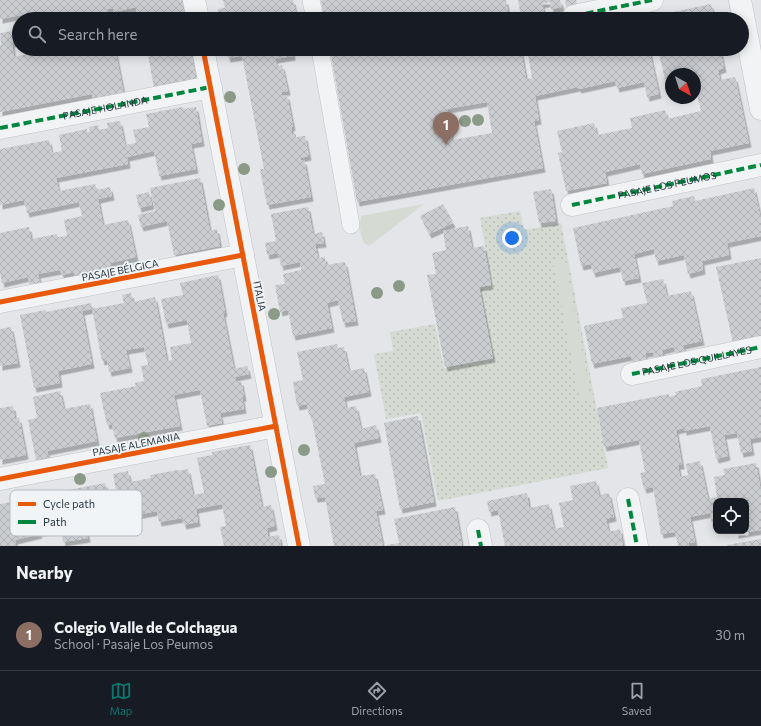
<!DOCTYPE html>
<html lang="en">
<head>
<meta charset="utf-8">
<style>
  body { margin:0; font-family:Commissioner,sans-serif; background:#20242c; color:#f1f3f6 }
  .controls { position:absolute; right:12px; bottom:12px; display:grid; overflow:hidden; border-radius:8px; box-shadow:0 2px 10px #0003 }
  .controls button { width:36px; height:36px; display:grid; place-items:center; padding:0; border:0; border-bottom:1px solid #363941; background:#171b24; color:#f1f3f6; font:20px sans-serif }
  .compass { position:absolute; left:665px; top:68px; width:36px; height:36px; border-radius:50%; background:#171b24; box-shadow:0 2px 10px #0003; rotate:141deg }
  .you { position:absolute; left:512px; top:238px; width:14px; height:14px; margin:-10px; border:3px solid #fff; border-radius:50%; background:#1a73e8; box-shadow:0 0 0 6px #1a73e833 }
  .badge { display:grid; place-items:center; width:26px; height:26px; border-radius:50%; background:#0f766e; color:#fff; font-size:13px; font-weight:700 }
  .pin { position:absolute; translate:-50% -33px; filter:drop-shadow(0 1px 2px #0008) }
  .pin::after { content:''; position:absolute; top:21px; width:14px; height:12px; background:inherit; clip-path:polygon(0 0,100% 0,50% 100%) }
  .list { margin:0; padding:0; list-style:none }
  h2 { display:flex; justify-content:space-between; align-items:center; height:52px; margin:0; padding:0 16px; font-size:17px }
  h2 small { font-size:13px; font-weight:400; color:#9ea1a6 }
  .list li { display:grid; grid-template-columns:26px 1fr auto; gap:12px; align-items:center; box-sizing:border-box; height:72px; padding:0 16px; border-top:1px solid #363941 }
  .list b { display:block; font-size:15px; white-space:nowrap }
  .list p { margin:0; font-size:13px; white-space:nowrap; color:#9ea1a6 }
  .list em { font-size:13px; font-style:normal; color:#9ea1a6 }
  .icon { flex:none; width:22px; height:22px; fill:none; stroke:currentColor; stroke-width:2; stroke-linecap:round; stroke-linejoin:round }
  .map { position:relative; flex:none; width:761px; height:546px; overflow:hidden }
  .search { position:absolute; background:#171b24; box-shadow:0 2px 10px #0003; left:12px; right:12px; top:12px; height:44px; display:flex; align-items:center; gap:10px; box-sizing:border-box; padding:0 14px; border-radius:22px; color:#9ea1a6; font-size:15px }
  .sheet { height:124px; background:#171b24 }
  nav { display:flex; justify-content:space-around; align-items:center; box-sizing:border-box; height:56px; border-top:1px solid #363941; background:#171b24; font-size:11px; color:#9ea1a6 }
  nav a { display:grid; justify-items:center; gap:2px }
  nav .on { color:#0f766e }
  .map>svg:first-child { display:block }
  .grass { fill:url(#grass-dots) }
  .garden { fill:#d5dbd3 }
  .building { fill:url(#building-cross-hatch); fill-rule:evenodd; filter:url(#shadow) }
  .lines { fill:none; stroke-linecap:round; stroke-linejoin:round }
  .service-casing { stroke:#c1c3c6; stroke-width:18 }
  .minor-casing { stroke:#c1c3c6; stroke-width:23 }
  .service { stroke:#f2f3f4; stroke-width:17 }
  .minor { stroke:#f2f3f4; stroke-width:22 }
  .quiet { stroke:#00873e; stroke-width:4; stroke-dasharray:8 4; stroke-linecap:butt }
  .cycleway-casing { stroke:#f0f4f7; stroke-width:8 }
  .cycleway { stroke:#e8590c; stroke-width:5 }
  .tree { fill:#8b9a86 }
  .labels { text-anchor:middle; stroke-width:3.5; stroke-linejoin:round; paint-order:stroke }
  .street-label { font-size:10px; fill:#293541; stroke:#f0f4f7 }
  .key { fill:#f0f4f7; stroke:#b4bbc0; stroke-width:1 }
  .key-label { font-size:11px; fill:#293541 }
</style>
</head>
<body>
<div class="map">
<svg width="761" height="546" viewBox="0 0 761 546">
  <defs>
    <pattern id="grass-dots" width="8" height="8" patternUnits="userSpaceOnUse"><rect width="8" height="8" fill="#d5dbd3"/><path d="M2 2h.1M6 6h.1" fill="none" stroke="#b7bdb6" stroke-width="1.8" stroke-linecap="round"/></pattern>
    <pattern id="building-cross-hatch" width="8" height="8" patternUnits="userSpaceOnUse"><rect width="8" height="8" fill="#cbcdd0"/><path d="M0 0l8 8M0 8l8-8" fill="none" stroke="#aeb1b4"/></pattern>
    <filter id="shadow"><feDropShadow dx="2.5" dy="4.5" stdDeviation="0" flood-color="#0004"/></filter>
  </defs>
  <rect width="100%" height="100%" fill="#e3e5e8"/>
  <!-- grass -->
  <path class="grass" d="M 520,211 L 524,230 L 561,223 L 608,468 L 438,501 L 421,413 L 386,419 L 374,354 L 393,351 L 390,332 L 435,324 L 444,368 L 493,359 L 480,288 L 492,285 L 480,218 Z"/>
  <!-- garden -->
  <g class="garden">
    <path d="M 424,204 L 369,246 L 364,243 C 360,234 359,226 361,216 Z"/>
    <path d="M 565,259 L 591,399 L 580,402 L 553,261 Z"/>
  </g>
  <!-- building -->
  <g class="building">
    <path d="M 0,0 L 185,0 L 189,19 L 138,19 L 136,7 L 114,12 L 113,8 L 107,9 L 109,19 L 96,19 L 95,12 L 75,15 L 71,17 L 72,19 L 21,19 L 21,15 L 0,19 Z"/>
    <path d="M 223,0 L 293,0 L 297,19 L 220,19 L 218,9 L 225,8 Z"/>
    <path d="M 321,0 L 506,0 L 509,19 L 324,19 Z"/>
    <path d="M 518,0 L 560,0 L 562,7 L 551,9 L 550,2 L 542,4 L 544,11 L 521,16 Z"/>
    <path d="M 565,0 L 576,0 L 577,4 L 566,6 Z"/>
    <path d="M 711,4 L 714,19 L 645,19 L 645,18 Z"/>
    <path d="M 19,30 L 19,42 L 12,43 L 14,57 L 40,51 L 39,49 L 47,49 L 47,50 L 53,49 L 115,49 L 124,95 L 93,100 L 92,94 L 0,112 L 0,45 L 1,45 L 0,33 Z"/>
    <path d="M 147,49 L 194,49 L 200,79 L 154,88 Z"/>
    <path d="M 226,49 L 292,49 L 293,56 L 275,59 L 277,66 L 282,65 L 288,91 L 282,92 L 282,96 L 287,95 L 293,126 L 291,127 L 292,135 L 296,134 L 296,137 L 305,136 L 309,156 L 300,158 L 301,161 L 304,160 L 311,197 L 267,205 L 260,169 L 264,169 L 242,56 L 228,58 Z"/>
    <path d="M 330,49 L 515,49 L 515,51 L 521,51 L 526,79 L 532,78 L 527,49 L 649,49 L 659,94 L 647,97 L 644,82 L 617,88 L 615,81 L 579,89 L 578,87 L 535,96 L 539,120 L 534,121 L 543,168 L 357,202 ZM 487,102 L 492,133 L 452,140 L 447,109 Z"/>
    <path d="M 666,49 L 720,49 L 724,68 L 718,70 L 720,80 L 735,77 L 749,143 L 710,151 L 711,159 L 642,174 L 640,164 L 605,172 L 607,183 L 566,191 L 558,153 L 562,152 L 557,131 L 594,123 L 597,135 L 632,128 L 630,118 L 665,110 L 667,119 L 701,111 L 695,86 L 695,74 L 671,74 L 671,91 L 668,92 L 659,54 L 667,52 Z"/>
    <path d="M 183,107 L 183,109 L 196,107 L 202,142 L 191,144 L 196,169 L 159,176 L 154,151 L 127,157 L 128,164 L 56,178 L 59,191 L 95,184 L 97,190 L 110,187 L 112,196 L 98,199 L 103,225 L 128,220 L 136,257 L 110,263 L 112,270 L 75,277 L 74,272 L 62,275 L 60,270 L 38,274 L 40,283 L 30,285 L 28,277 L 2,283 L 0,273 L 0,233 L 29,227 L 31,239 L 57,234 L 58,237 L 67,236 L 64,220 L 82,216 L 79,202 L 27,213 L 24,200 L 0,205 L 0,149 L 49,140 L 52,153 L 62,151 L 59,135 L 87,129 L 87,132 L 90,132 L 89,127 L 98,125 L 99,130 L 108,128 L 107,123 L 120,121 L 125,145 L 136,143 L 133,130 L 149,127 L 146,114 Z"/>
    <path d="M 200,178 L 210,231 L 217,229 L 220,246 L 174,255 L 167,221 L 141,227 L 138,215 L 155,211 L 150,188 Z"/>
    <path d="M 754,188 L 761,220 L 761,236 L 727,243 L 729,255 L 702,261 L 703,270 L 688,274 L 684,255 L 656,261 L 654,249 L 634,254 L 639,278 L 623,281 L 620,267 L 593,273 L 591,264 L 581,266 L 573,228 L 673,206 L 672,201 L 694,196 L 695,201 Z"/>
    <path d="M 551,189 L 556,221 L 539,223 L 533,192 Z"/>
    <path d="M 149,192 L 152,205 L 139,208 L 136,195 Z"/>
    <path d="M 443,204 L 453,223 L 429,234 L 420,216 Z"/>
    <path d="M 308,207 L 313,234 L 322,232 L 324,243 L 315,244 L 318,258 L 325,257 L 326,265 L 345,262 L 356,321 L 343,323 L 338,300 L 327,303 L 332,328 L 293,336 L 288,310 L 280,312 L 275,285 L 285,284 L 283,274 L 301,270 L 300,262 L 281,266 L 278,253 L 267,255 L 265,243 L 276,241 L 271,214 Z"/>
    <path d="M 468,226 L 472,248 L 484,246 L 491,285 L 479,287 L 493,358 L 445,367 L 427,275 L 436,274 L 432,253 L 446,250 L 443,231 Z"/>
    <path d="M 761,258 L 761,337 L 733,343 L 716,267 Z"/>
    <path d="M 218,275 L 225,312 L 223,313 L 234,369 L 247,366 L 249,374 L 235,377 L 236,382 L 241,381 L 244,397 L 242,397 L 244,409 L 220,413 L 222,423 L 207,426 L 200,390 L 174,395 L 180,426 L 115,438 L 112,424 L 107,425 L 100,393 L 136,386 L 135,383 L 144,381 L 141,366 L 148,365 L 144,347 L 126,350 L 130,368 L 109,372 L 107,360 L 102,361 L 92,309 L 82,311 L 92,364 L 58,371 L 60,383 L 34,388 L 20,315 L 46,310 L 46,312 L 91,303 L 92,309 L 124,303 L 122,295 L 131,293 L 133,302 L 155,297 L 167,361 L 172,360 L 170,347 L 191,343 L 187,320 L 166,324 L 161,299 L 183,295 L 180,283 Z"/>
    <path d="M 663,279 L 667,296 L 691,291 L 702,341 L 683,345 L 685,353 L 676,355 L 674,347 L 662,350 L 663,358 L 655,360 L 653,352 L 645,353 L 647,362 L 634,365 L 631,356 L 592,364 L 584,326 L 623,318 L 621,308 L 647,303 L 642,283 Z"/>
    <path d="M 11,327 L 18,363 L 0,366 L 0,329 Z"/>
    <path d="M 337,344 L 338,348 L 344,347 L 349,371 L 364,368 L 369,392 L 344,397 L 346,408 L 356,406 L 361,429 L 376,425 L 379,438 L 354,443 L 360,476 L 375,474 L 383,510 L 376,511 L 383,546 L 334,546 L 325,497 L 315,498 L 313,486 L 325,484 L 311,415 L 309,415 L 307,404 L 297,406 L 293,382 L 303,380 L 297,352 Z"/>
    <path d="M 761,367 L 761,437 L 750,439 L 752,451 L 741,453 L 737,433 L 724,435 L 728,456 L 716,459 L 710,426 L 684,431 L 684,428 L 676,430 L 682,465 L 678,465 L 680,477 L 688,475 L 686,464 L 700,461 L 708,499 L 717,497 L 714,477 L 725,475 L 723,469 L 756,463 L 761,492 L 761,530 L 736,534 L 736,531 L 746,531 L 746,501 L 716,501 L 716,529 L 713,529 L 710,513 L 690,517 L 695,542 L 688,543 L 689,546 L 678,546 L 675,532 L 661,534 L 653,487 L 644,489 L 640,473 L 645,472 L 639,440 L 604,447 L 597,408 L 669,394 L 669,397 L 676,395 L 675,392 L 702,386 L 701,379 Z"/>
    <path d="M 60,391 L 64,409 L 90,404 L 97,441 L 47,451 L 49,458 L 36,460 L 28,420 L 37,418 L 33,397 Z"/>
    <path d="M 13,406 L 15,419 L 19,418 L 26,455 L 0,460 L 0,408 Z"/>
    <path d="M 418,416 L 434,502 L 400,509 L 384,423 Z"/>
    <path d="M 250,445 L 262,507 L 271,505 L 275,526 L 267,528 L 268,537 L 279,535 L 281,546 L 224,546 L 220,527 L 226,526 L 222,504 L 196,509 L 198,522 L 184,525 L 182,518 L 159,522 L 157,511 L 121,518 L 113,474 L 128,471 L 130,482 L 151,478 L 150,475 L 178,470 L 178,471 L 188,469 L 193,495 L 204,493 L 197,458 L 212,455 L 212,452 Z"/>
    <path d="M 596,481 L 599,495 L 609,493 L 614,517 L 606,519 L 609,532 L 620,529 L 623,546 L 505,546 L 498,510 L 489,512 L 487,501 L 527,493 L 529,508 L 549,504 L 554,529 L 564,527 L 559,503 L 573,500 L 570,486 Z"/>
    <path d="M 105,483 L 113,522 L 86,527 L 88,538 L 63,542 L 61,528 L 39,532 L 40,534 L 15,540 L 16,546 L 0,546 L 0,504 L 33,498 L 33,501 L 53,497 L 53,493 Z"/>
    <path d="M 455,507 L 462,546 L 386,546 L 386,545 L 399,543 L 394,519 Z"/>
    <path d="M 761,539 L 761,546 L 727,546 L 727,545 Z"/>
  </g>
  <g class="lines">
    <defs>
      <g id="service">
        <path d="M 311,0 L 315,19"/>
        <path d="M 320,49 L 351,225"/>
      </g>
      <g id="minor">
        <path d="M 194,0 L 198,19"/>
        <path d="M 740,0 L 761,109"/>
        <path d="M 574,16 L 652,0"/>
        <path d="M 203,49 L 299,546"/>
        <path id="s1" d="M 0,128 L 211,87"/>
        <path d="M 572,205 L 761,165"/>
        <path d="M 0,302 L 243,255"/>
        <path id="s2" d="M 632,374 L 761,347"/>
        <path d="M 0,479 L 276,426"/>
        <path d="M 628,499 L 637,546"/>
        <path d="M 478,530 L 481,546"/>
      </g>
    </defs>
    <!-- service casing -->
    <use href="#service" class="service-casing"/>
    <!-- minor casing -->
    <use href="#minor" class="minor-casing"/>
    <!-- service -->
    <use href="#service" class="service"/>
    <!-- minor -->
    <use href="#minor" class="minor"/>
    <!-- quiet -->
    <g class="quiet">
      <path d="M 574,16 L 652,0"/>
      <path d="M 0,128 L 211,87"/>
      <path id="s3" d="M 572,205 L 761,165"/>
      <path d="M 632,374 L 761,347"/>
      <path d="M 628,499 L 637,546"/>
      <path d="M 478,530 L 481,546"/>
    </g>
    <defs>
      <g id="cycleway">
        <path d="M 203,49 L 299,546"/>
        <path d="M 0,302 L 243,255"/>
        <path d="M 0,479 L 276,426"/>
      </g>
    </defs>
    <!-- cycleway casing -->
    <use href="#cycleway" class="cycleway-casing"/>
    <!-- cycleway -->
    <use href="#cycleway" class="cycleway"/>
  </g>
  <!-- trees -->
  <g class="tree">
    <circle cx="230" cy="97" r="6"/>
    <circle cx="478" cy="120" r="6"/>
    <circle cx="465" cy="121" r="6"/>
    <circle cx="244" cy="169" r="6"/>
    <circle cx="219" cy="205" r="6"/>
    <circle cx="399" cy="286" r="6"/>
    <circle cx="377" cy="293" r="6"/>
    <circle cx="274" cy="314" r="6"/>
    <circle cx="144" cy="438" r="6"/>
    <circle cx="304" cy="450" r="6"/>
    <circle cx="271" cy="472" r="6"/>
    <circle cx="80" cy="479" r="6"/>
  </g>
  <g class="labels">
    <!-- street labels -->
    <g class="street-label">
      <text dy="4" stroke="none"><textPath href="#s1" startOffset="107">PASAJE HOLANDA</textPath></text>
      <text dy="4" stroke="none"><textPath href="#s3" startOffset="97">PASAJE LOS PEUMOS</textPath></text>
      <text transform="translate(120 270) rotate(-11)" y="4">PASAJE BÉLGICA</text>
      <text transform="translate(260 296) rotate(79)" y="4">ITALIA</text>
      <text dy="4" stroke="none"><textPath href="#s2" startOffset="66">PASAJE LOS QUILLAYES</textPath></text>
      <text transform="translate(136 444) rotate(-11)" y="4">PASAJE ALEMANIA</text>
    </g>
  </g>
  <!-- legend -->
  <rect x="10" y="490" width="132" height="46" rx="6" class="key"/>
  <rect x="18" y="502" width="18" height="4" fill="#e8590c"/>
  <rect x="18" y="520" width="18" height="4" fill="#00873e"/>
  <g class="key-label">
    <text x="43" y="508">Cycle path</text>
    <text x="43" y="526">Path</text>
  </g>
</svg>
<div class="controls">
<button><svg class="icon" aria-label="locate" viewBox="0 0 24 24"><circle cx="12" cy="12" r="6"/><path d="M12 2v4M12 18v4M2 12h4M18 12h4"/></svg></button>
</div>
<svg class="compass" viewBox="-18 -18 36 36"><path d="M0-13l5 13h-10z" fill="#e53935"/><path d="M0 13l5-13h-10z" fill="#9ea1a6"/></svg>
<div class="you"></div>
<div class="pin badge" style="left:446px;top:145px;background:#8d6e63">1</div>
<div class="search"><svg class="icon" aria-label="search" viewBox="0 0 24 24"><circle cx="10" cy="10" r="6"/><path d="M15 15l6 6"/></svg>Search here</div>
</div>
<section class="sheet">
<h2>Nearby<small></small></h2>
<ul class="list">
<li><span class="badge" style="background:#8d6e63">1</span><div><b>Colegio Valle de Colchagua</b><p>School · Pasaje Los Peumos</p></div><em>30 m</em></li>
</ul>
</section>
<nav>
<a class="on"><svg class="icon" aria-label="map" viewBox="0 0 24 24"><path d="M3 6l6-2 6 2 6-2v14l-6 2-6-2-6 2zM9 4v14M15 6v14"/></svg>Map</a>
<a><svg class="icon" aria-label="directions" viewBox="0 0 24 24"><path d="M12 3l9 9-9 9-9-9zM9 14v-3h6M13 9l2 2-2 2"/></svg>Directions</a>
<a><svg class="icon" aria-label="saved" viewBox="0 0 24 24"><path d="M7 4h10v16l-5-4-5 4z"/></svg>Saved</a>
</nav>
</body>
</html>
